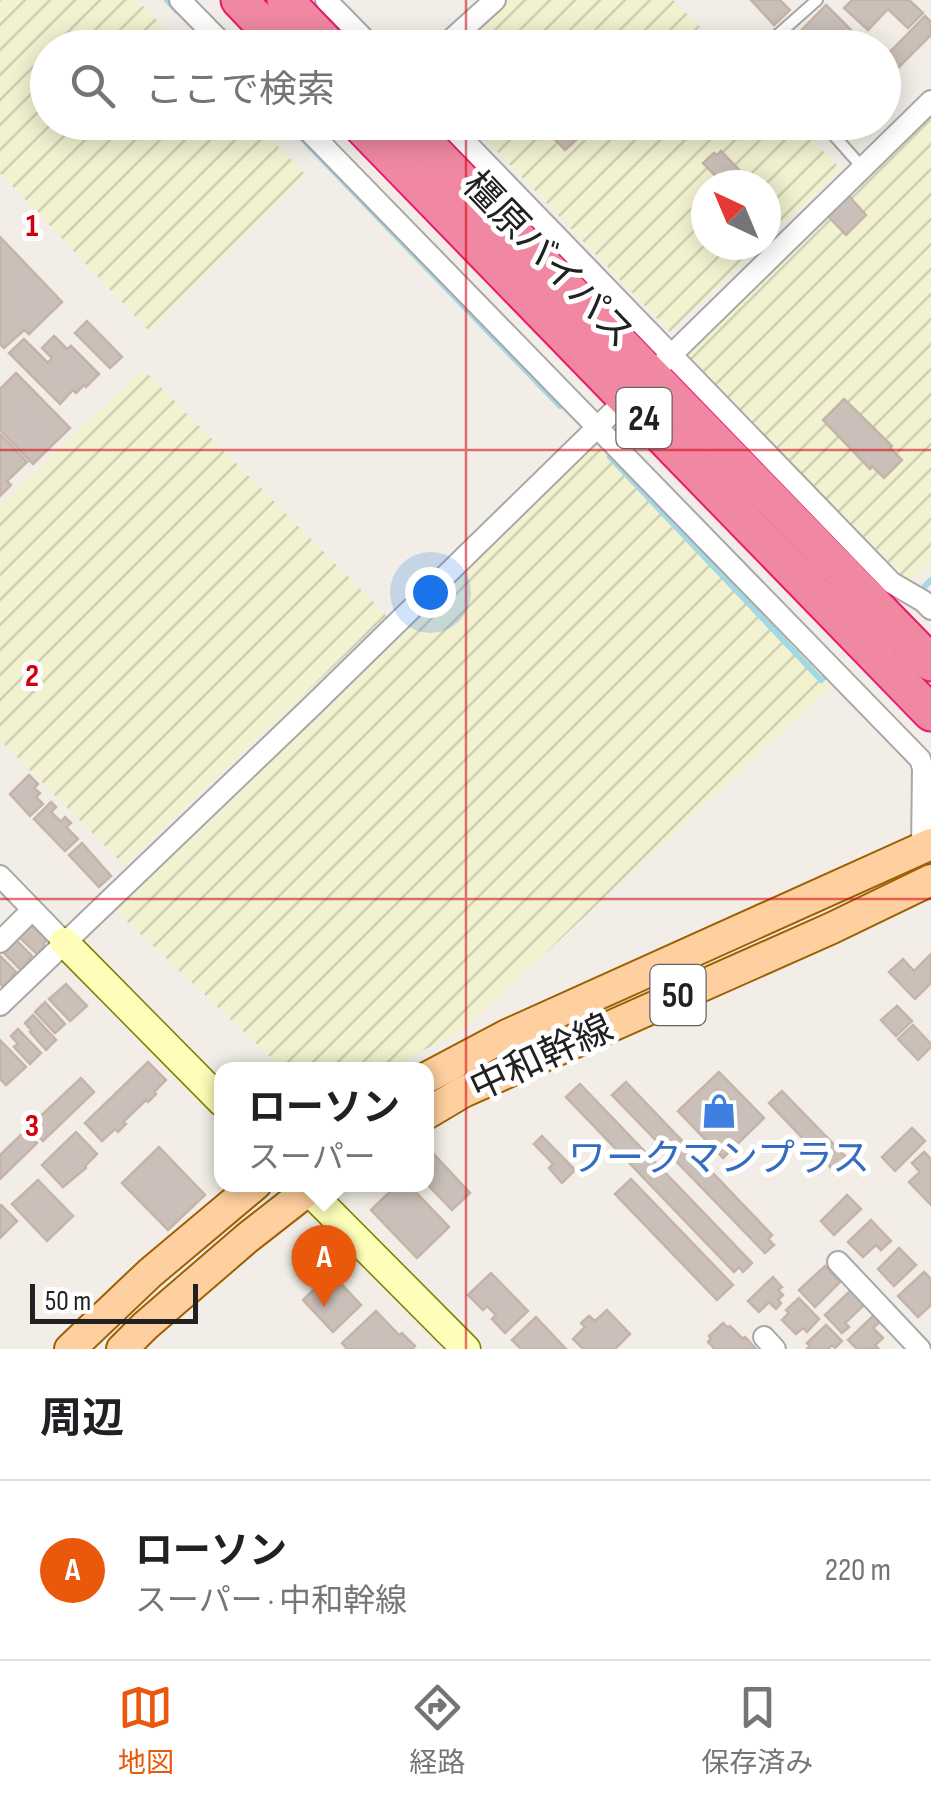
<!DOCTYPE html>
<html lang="ja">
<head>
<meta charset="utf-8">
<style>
  body { margin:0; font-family:"Sofia Sans Condensed","Noto Sans JP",sans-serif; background:#f6f6f6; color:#202124 }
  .compass { position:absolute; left:691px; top:170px; width:90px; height:90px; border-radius:50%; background:#fff; box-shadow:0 5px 25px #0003; rotate:316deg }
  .scale { position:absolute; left:30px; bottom:25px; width:168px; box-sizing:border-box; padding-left:10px; border:5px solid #212121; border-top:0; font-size:28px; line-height:35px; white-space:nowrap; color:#212121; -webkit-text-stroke:8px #fff; paint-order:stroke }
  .you { position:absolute; left:430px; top:592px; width:35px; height:35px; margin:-25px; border:8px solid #fff; border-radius:50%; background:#1a73e8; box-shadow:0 0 0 15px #1a73e833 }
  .badge { display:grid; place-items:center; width:65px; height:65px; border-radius:50%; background:#ea580c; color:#fff; font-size:32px; font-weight:700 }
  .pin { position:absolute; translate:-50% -82px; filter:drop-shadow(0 2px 5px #0008) }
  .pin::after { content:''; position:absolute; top:52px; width:35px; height:30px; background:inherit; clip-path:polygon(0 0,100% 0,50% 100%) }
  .popup { position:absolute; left:214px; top:1062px; width:220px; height:130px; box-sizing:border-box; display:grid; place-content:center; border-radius:20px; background:#fff; filter:drop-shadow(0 2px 8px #0005); font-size:32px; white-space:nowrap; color:#757577 }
  .popup b { font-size:38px; color:#202124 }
  .popup::after { content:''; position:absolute; left:50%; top:100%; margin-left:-20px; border:20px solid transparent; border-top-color:#fff }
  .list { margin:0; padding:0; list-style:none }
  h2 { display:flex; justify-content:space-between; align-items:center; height:130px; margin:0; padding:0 40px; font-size:42px }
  h2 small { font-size:32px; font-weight:400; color:#757577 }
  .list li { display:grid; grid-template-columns:65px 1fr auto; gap:30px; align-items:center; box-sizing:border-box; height:180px; padding:0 40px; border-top:2px solid #e0e0e0 }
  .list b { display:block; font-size:38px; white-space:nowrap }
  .list p { margin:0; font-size:32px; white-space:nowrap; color:#757577 }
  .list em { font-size:32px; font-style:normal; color:#757577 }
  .icon { flex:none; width:55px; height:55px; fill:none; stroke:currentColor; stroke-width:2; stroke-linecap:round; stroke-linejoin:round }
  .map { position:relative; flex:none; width:931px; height:1349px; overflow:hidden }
  .search { position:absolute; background:#fff; box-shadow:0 5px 25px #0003; left:30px; right:30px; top:30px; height:110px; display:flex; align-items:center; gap:25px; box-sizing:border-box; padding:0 35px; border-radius:55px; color:#757577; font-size:38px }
  .sheet { height:310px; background:#fff }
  nav { display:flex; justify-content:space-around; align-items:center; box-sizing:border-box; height:140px; border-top:2px solid #e0e0e0; background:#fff; font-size:28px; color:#757577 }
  nav a { display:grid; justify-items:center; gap:5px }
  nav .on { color:#ea580c }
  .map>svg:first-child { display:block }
  .farmland { fill:url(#farmland-furrows) }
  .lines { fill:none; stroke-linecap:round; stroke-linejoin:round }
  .stream { stroke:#a3d9e4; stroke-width:6 }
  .building { fill:#cbc0b9; stroke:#c6b3a7; stroke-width:2.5 }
  .lane-casing { stroke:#a8a8a8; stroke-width:14 }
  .street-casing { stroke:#a8a8a8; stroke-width:24 }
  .secondary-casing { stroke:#7a8000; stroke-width:31 }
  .primary-casing { stroke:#9e6000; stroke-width:34 }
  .highway-casing { stroke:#ed176e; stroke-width:39 }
  .lane { stroke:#fff; stroke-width:10 }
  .street { stroke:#fff; stroke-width:20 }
  .secondary { stroke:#fffeb8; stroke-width:28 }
  .primary { stroke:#ffd09f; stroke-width:30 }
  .highway { stroke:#f088a2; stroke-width:35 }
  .grid { fill:none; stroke:#d2000d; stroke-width:2.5; stroke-opacity:0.55 }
  .labels { text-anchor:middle; stroke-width:10; stroke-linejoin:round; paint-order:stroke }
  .shield { fill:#fff; stroke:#646464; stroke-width:2.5 }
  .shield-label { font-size:35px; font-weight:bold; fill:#212121 }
  .street-label { font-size:38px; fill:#212121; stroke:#fff }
  .shop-label { font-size:38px; fill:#366cbe; stroke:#fff }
  .grid-label { font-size:32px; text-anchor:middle; font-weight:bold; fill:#d2000d; stroke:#fff; stroke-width:10; stroke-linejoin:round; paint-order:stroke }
</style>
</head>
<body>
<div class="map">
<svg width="931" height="1349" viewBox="0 0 931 1349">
  <defs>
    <pattern id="farmland-furrows" width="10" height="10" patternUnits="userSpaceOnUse" patternTransform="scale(2.5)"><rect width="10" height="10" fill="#f2f2d1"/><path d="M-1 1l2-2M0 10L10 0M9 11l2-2" fill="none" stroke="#cfcfb3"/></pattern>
  </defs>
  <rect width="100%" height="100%" fill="#f2eee7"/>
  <!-- farmland -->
  <g class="farmland">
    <path d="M 0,0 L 137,0 L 183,47 L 48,48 L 48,122 L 255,123 L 306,175 L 150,332 L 0,173 Z"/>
    <path d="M 507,0 L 673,0 L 720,47 L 457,48 Z"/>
    <path d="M 931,112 L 931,562 L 905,585 L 684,352 Z"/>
    <path d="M 470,123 L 795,123 L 841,169 L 766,241 L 766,185 L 706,185 L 706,245 L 761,245 L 670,332 Z"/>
    <path d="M 143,369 L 387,616 L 124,865 L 0,740 L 0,506 Z"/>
    <path d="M 594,442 L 833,685 L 463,1030 L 387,1069 L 283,1069 L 113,908 Z"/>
  </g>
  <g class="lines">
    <!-- stream -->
    <g class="stream">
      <path d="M 167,0 L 177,11"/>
      <path d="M 286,122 L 560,406"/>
      <path d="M 610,457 L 821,680 L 827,675"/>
      <path d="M 922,589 L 931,580"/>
    </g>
  </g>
  <!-- building -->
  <g class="building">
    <path d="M 751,0 L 780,0 L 790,10 L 774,25 Z"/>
    <path d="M 852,0 L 909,0 L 923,13 L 908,28 L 888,9 L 868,30 L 844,8 Z"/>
    <path d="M 826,5 L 866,45 L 863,48 L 838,48 L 836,45 L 834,48 L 801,48 L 793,39 Z"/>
    <path d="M 925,16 L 931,22 L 931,35 L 898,68 L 886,56 Z"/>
    <path d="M 553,122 L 574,122 L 584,133 L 565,150 L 546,130 Z"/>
    <path d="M 721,151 L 743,174 L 731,185 L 724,185 L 703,163 L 714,153 L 717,155 Z"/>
    <path d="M 848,195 L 866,215 L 846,235 L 827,215 Z"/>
    <path d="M 0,237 L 62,302 L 29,334 L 24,330 L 4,348 L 0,344 Z"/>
    <path d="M 87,321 L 122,357 L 110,368 L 75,333 Z"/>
    <path d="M 54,336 L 67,349 L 71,346 L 99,374 L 86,387 L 84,385 L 76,393 L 73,390 L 60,404 L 9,353 L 24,339 L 48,363 L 52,358 L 42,348 Z"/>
    <path d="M 16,373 L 70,428 L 33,464 L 0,430 L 0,389 Z"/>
    <path d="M 844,399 L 892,446 L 890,448 L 902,460 L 884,478 L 872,466 L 870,469 L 823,420 Z"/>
    <path d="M 0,434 L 27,462 L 7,481 L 11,485 L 0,496 Z"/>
    <path d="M 29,775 L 38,784 L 34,788 L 40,793 L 36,797 L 43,804 L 30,816 L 10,794 Z"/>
    <path d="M 51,802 L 56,807 L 51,812 L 61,822 L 65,817 L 71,823 L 66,827 L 78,839 L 65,851 L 34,819 Z"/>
    <path d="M 82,843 L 111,876 L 99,887 L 69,855 Z"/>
    <path d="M 30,923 L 47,940 L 43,944 L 45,946 L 37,954 L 17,935 Z"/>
    <path d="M 15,939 L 32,956 L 21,970 L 2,951 Z"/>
    <path d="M 931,954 L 931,983 L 915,999 L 889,972 L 903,959 L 914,971 Z"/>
    <path d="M 0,956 L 16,972 L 12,976 L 14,978 L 4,988 L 0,983 Z"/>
    <path d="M 66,984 L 87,1006 L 70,1021 L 49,999 Z"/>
    <path d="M 45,1002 L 65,1024 L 55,1033 L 35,1012 Z"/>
    <path d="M 897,1006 L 912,1021 L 896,1036 L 881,1020 Z"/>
    <path d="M 33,1015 L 56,1040 L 46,1050 L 30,1032 L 32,1031 L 25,1023 Z"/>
    <path d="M 913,1025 L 931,1044 L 931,1047 L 918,1060 L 898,1039 Z"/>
    <path d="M 18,1029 L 41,1053 L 30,1064 L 14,1047 L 18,1044 L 11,1036 Z"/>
    <path d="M 0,1040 L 26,1067 L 6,1085 L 0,1079 Z"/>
    <path d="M 148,1062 L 166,1080 L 154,1092 L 156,1094 L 148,1102 L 146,1100 L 123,1122 L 126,1124 L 118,1132 L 115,1129 L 102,1141 L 85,1123 Z"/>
    <path d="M 719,1072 L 764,1118 L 723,1158 L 678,1111 Z"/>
    <path d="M 81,1078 L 94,1092 L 43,1141 L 29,1127 Z"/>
    <path d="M 626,1082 L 772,1235 L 768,1239 L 774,1245 L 765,1253 L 612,1095 Z"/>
    <path d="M 580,1084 L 752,1263 L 743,1272 L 739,1267 L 734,1272 L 566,1097 Z"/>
    <path d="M 782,1091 L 848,1159 L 835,1172 L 769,1103 Z"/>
    <path d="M 912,1128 L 925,1141 L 895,1171 L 882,1157 Z"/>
    <path d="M 25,1131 L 37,1143 L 0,1179 L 0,1155 Z"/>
    <path d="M 76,1132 L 97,1154 L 85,1166 L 86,1168 L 63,1187 L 42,1165 Z"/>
    <path d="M 542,1136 L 575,1170 L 562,1183 L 549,1168 L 553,1164 L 534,1144 Z"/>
    <path d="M 159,1147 L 205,1195 L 168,1230 L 122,1183 Z"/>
    <path d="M 429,1149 L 470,1193 L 452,1210 L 426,1183 L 426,1151 Z"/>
    <path d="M 924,1152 L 931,1159 L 931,1205 L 909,1182 L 920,1172 L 912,1163 Z"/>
    <path d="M 631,1179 L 733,1285 L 717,1300 L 615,1194 Z"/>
    <path d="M 38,1180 L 73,1216 L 47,1241 L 12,1204 Z"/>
    <path d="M 398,1184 L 408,1184 L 449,1227 L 417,1258 L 371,1210 Z"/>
    <path d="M 847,1195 L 861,1209 L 834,1235 L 821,1221 Z"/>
    <path d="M 1,1205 L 17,1221 L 0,1238 L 0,1206 Z"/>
    <path d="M 871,1220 L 891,1241 L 881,1250 L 876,1245 L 863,1257 L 848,1242 Z"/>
    <path d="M 899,1248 L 916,1265 L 894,1286 L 878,1269 Z"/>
    <path d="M 825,1266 L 840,1282 L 815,1307 L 799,1290 Z"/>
    <path d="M 924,1272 L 931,1279 L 931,1305 L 918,1317 L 898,1296 Z"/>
    <path d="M 331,1273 L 361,1305 L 333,1332 L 303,1300 Z"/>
    <path d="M 491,1273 L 528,1311 L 505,1333 L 492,1319 L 496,1315 L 487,1306 L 483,1310 L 468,1295 Z"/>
    <path d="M 773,1277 L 782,1287 L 778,1290 L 783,1295 L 778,1300 L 781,1303 L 776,1309 L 769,1302 L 759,1312 L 748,1301 Z"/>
    <path d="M 850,1291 L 865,1304 L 845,1323 L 849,1327 L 842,1333 L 825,1315 Z"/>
    <path d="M 799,1298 L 819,1319 L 807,1332 L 803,1328 L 796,1334 L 782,1320 L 789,1313 L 786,1310 Z"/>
    <path d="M 607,1310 L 630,1334 L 615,1349 L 583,1349 L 573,1339 L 585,1327 L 581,1323 L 589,1316 L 595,1321 Z"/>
    <path d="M 376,1311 L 399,1335 L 402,1333 L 415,1346 L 412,1349 L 347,1349 L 342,1343 Z"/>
    <path d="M 876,1313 L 882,1320 L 873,1328 L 883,1338 L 875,1345 L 878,1348 L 857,1349 L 848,1340 Z"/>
    <path d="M 536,1317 L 566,1349 L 521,1349 L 512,1340 Z"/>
    <path d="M 723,1323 L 728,1328 L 730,1326 L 743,1339 L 745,1337 L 756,1349 L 715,1349 L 708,1342 L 711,1339 L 709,1336 Z"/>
    <path d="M 826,1325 L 842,1341 L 835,1348 L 832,1345 L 828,1349 L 807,1349 L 810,1346 L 807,1343 Z"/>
  </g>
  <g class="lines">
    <defs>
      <g id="lane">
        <path d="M 777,48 L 773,39 L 817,0"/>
        <path d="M 822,122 L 862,167"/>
      </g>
      <g id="street">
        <path d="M 180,0 L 227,48"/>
        <path d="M 326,0 L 373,48"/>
        <path d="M 442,48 L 495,0"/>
        <path d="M 300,122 L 920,759 L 923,768 L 922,849"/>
        <path d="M 446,122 L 892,583 L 923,601 L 931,609"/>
        <path d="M 0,876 L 64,942"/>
        <path d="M 0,942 L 32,910"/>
        <path d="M 0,1005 L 311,707 L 931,101"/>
        <path d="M 838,1262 L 920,1349"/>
        <path d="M 764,1337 L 775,1349"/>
      </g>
      <g id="secondary">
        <path d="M 64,942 L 222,1102"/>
        <path d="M 302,1184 L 466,1349"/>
      </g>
      <g id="primary">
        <path d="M 426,1078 L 507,1035 L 931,844"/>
        <path d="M 426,1114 L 463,1092 L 832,928 L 931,880"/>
        <path d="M 70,1349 L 150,1273 L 256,1184"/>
        <path d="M 122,1349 L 145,1326 L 247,1238 L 316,1184"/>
      </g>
      <g id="highway">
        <path d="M 239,0 L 285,48"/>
        <path d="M 285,0 L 331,48"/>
        <path d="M 357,122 L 931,713"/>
        <path d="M 405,122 L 931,663"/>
      </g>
    </defs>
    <!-- lane casing -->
    <use href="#lane" class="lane-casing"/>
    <!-- street casing -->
    <use href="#street" class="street-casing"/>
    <!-- secondary casing -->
    <use href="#secondary" class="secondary-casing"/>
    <!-- primary casing -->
    <use href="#primary" class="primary-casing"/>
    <!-- highway casing -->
    <use href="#highway" class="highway-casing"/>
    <!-- lane -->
    <use href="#lane" class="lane"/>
    <!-- street -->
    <use href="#street" class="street"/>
    <!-- secondary -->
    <use href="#secondary" class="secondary"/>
    <!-- primary -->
    <use href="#primary" class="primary"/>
    <!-- highway -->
    <use href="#highway" class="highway"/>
  </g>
  <!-- grid -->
  <path class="grid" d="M 466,0 L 466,48M 466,122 L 466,1349M 0,450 L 931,450M 0,899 L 931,899"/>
  <!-- icons -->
  <defs>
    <symbol id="shop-bare" viewBox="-9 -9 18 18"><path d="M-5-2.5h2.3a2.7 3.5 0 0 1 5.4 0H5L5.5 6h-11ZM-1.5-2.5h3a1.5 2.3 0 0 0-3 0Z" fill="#3f7fe0" stroke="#fff" stroke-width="2.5" paint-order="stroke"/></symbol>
  </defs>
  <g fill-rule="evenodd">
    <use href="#shop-bare" x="694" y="1086" width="50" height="50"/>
  </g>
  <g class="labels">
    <!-- shield labels -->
    <g class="shield">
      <rect x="616.5" y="388" width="55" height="60" rx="8"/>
      <rect x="650.5" y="965" width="55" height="60" rx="8"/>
    </g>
    <g class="shield-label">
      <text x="644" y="430">24</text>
      <text x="678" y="1007">50</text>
    </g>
    <!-- street labels -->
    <g class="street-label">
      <text transform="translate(549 259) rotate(46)" y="13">橿原バイパス</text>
      <text transform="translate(541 1057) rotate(-25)" y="13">中和幹線</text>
    </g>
    <!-- shop labels -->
    <g class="shop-label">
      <text x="719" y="1171">ワークマンプラス</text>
    </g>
  </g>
  <g class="grid-label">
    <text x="32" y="236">1</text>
    <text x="32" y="686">2</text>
    <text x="32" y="1136">3</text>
  </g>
</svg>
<svg class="compass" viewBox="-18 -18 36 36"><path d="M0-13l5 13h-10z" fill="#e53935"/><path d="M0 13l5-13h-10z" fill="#757577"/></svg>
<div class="scale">50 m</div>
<div class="you"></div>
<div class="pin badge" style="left:324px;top:1307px">A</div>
<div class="popup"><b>ローソン</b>スーパー</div>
<div class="search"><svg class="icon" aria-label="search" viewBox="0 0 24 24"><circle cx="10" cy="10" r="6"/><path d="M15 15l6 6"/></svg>ここで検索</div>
</div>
<section class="sheet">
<h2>周辺<small></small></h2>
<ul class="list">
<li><span class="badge">A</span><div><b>ローソン</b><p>スーパー · 中和幹線</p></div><em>220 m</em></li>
</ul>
</section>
<nav>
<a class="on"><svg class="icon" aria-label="map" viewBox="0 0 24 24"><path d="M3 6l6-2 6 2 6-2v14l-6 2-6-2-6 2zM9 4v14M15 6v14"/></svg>地図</a>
<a><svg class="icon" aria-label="directions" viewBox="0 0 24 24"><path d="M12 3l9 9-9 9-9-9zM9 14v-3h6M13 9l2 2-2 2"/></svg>経路</a>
<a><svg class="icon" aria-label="saved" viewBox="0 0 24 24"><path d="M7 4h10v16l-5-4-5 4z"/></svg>保存済み</a>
</nav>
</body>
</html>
